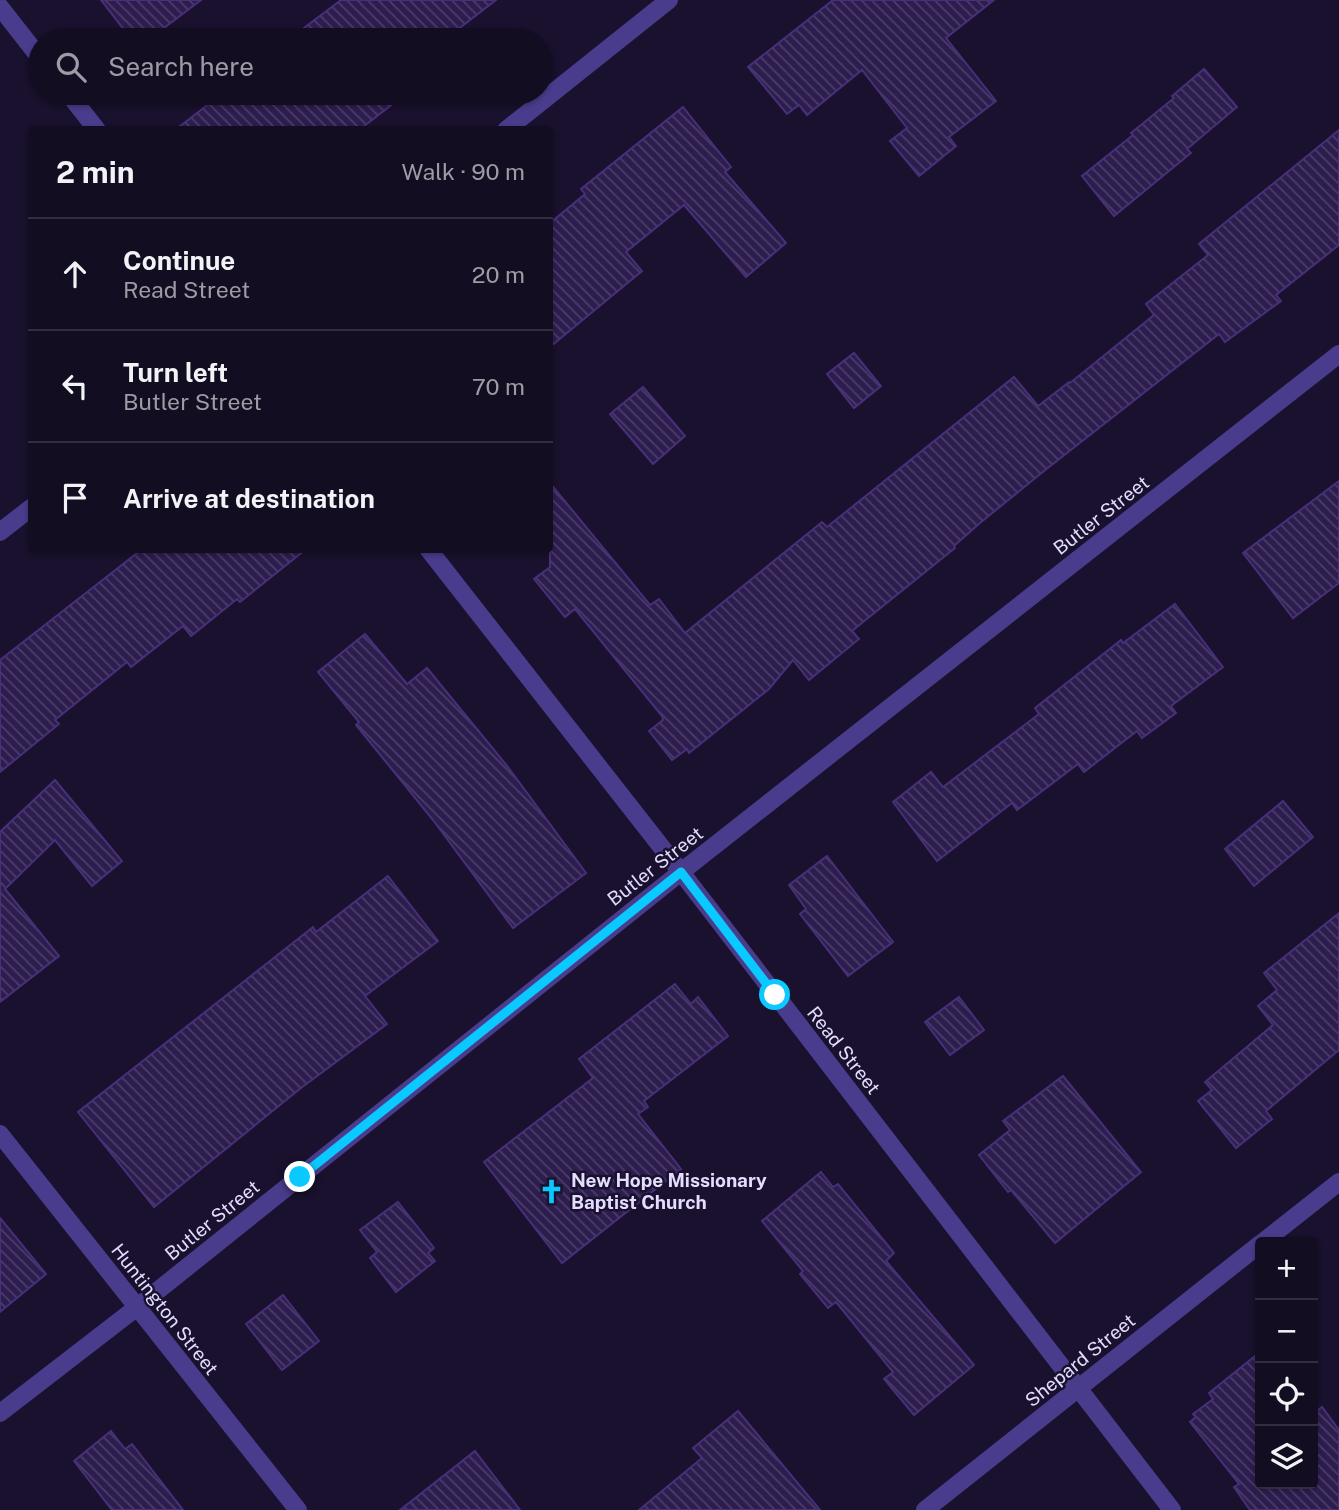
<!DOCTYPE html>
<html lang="en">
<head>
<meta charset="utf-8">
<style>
  body { margin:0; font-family:"Public Sans",sans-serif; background:#201b2f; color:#f1f3f6 }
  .controls { position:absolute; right:21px; bottom:21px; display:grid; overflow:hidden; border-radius:7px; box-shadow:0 2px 5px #0004 }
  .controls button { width:63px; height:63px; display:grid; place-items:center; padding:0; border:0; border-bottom:2px solid #322d40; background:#130d22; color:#f1f3f6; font:35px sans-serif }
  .stop { position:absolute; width:21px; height:21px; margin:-16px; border:5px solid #09c9ff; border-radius:50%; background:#fff }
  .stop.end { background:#09c9ff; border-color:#fff; box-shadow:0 2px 7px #0008 }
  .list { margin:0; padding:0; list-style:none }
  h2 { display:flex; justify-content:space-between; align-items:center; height:91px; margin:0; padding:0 28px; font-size:30px }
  h2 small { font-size:23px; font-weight:400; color:#9d9ca5 }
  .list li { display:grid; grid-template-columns:46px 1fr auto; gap:21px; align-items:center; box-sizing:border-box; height:112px; padding:0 28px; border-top:2px solid #322d40 }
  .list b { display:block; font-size:26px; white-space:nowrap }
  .list p { margin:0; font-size:23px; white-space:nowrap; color:#9d9ca5 }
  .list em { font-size:23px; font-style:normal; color:#9d9ca5 }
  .icon { flex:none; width:38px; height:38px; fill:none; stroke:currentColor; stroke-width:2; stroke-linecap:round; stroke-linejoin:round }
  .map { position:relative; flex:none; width:1339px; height:1510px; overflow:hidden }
  .search { position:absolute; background:#130d22; box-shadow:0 2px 5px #0004; left:28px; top:28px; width:525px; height:77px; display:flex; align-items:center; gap:18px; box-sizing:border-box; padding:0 24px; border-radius:38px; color:#9d9ca5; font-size:26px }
  .panel { position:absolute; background:#130d22; box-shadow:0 2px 5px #0004; left:28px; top:126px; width:525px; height:427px; border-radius:7px }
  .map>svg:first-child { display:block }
  .building { fill:url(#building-back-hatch); stroke:#472f7a; stroke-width:2 }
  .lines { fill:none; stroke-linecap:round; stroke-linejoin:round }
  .minor { stroke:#493c8c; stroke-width:18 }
  .route { stroke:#09c9ff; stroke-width:9 }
  .labels { text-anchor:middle; stroke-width:5; stroke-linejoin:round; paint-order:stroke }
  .street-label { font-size:19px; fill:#e5ddff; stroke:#19112d }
  .poi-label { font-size:19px; font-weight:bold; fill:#e5ddff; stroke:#19112d; text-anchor:start }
</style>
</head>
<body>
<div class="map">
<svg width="1339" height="1510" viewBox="0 0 1339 1510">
  <defs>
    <pattern id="building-back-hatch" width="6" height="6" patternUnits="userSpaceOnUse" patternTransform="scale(1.75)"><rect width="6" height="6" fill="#2d1d4e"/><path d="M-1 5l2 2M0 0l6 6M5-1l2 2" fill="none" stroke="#4b3d69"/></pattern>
  </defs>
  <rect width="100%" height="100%" fill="#19112d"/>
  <!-- building -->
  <g class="building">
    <path d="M 101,0 L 201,0 L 148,40 L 132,40 Z"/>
    <path d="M 341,0 L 496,0 L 444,40 L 288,40 Z"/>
    <path d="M 833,0 L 994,0 L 946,38 L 996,101 L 949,137 L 956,146 L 919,176 L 890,141 L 907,128 L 862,70 L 807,115 L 799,105 L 787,114 L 748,67 Z"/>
    <path d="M 1204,69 L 1237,107 L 1187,149 L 1191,153 L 1114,216 L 1082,176 L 1133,135 L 1131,133 L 1174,98 L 1172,96 Z"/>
    <path d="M 223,93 L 407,93 L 359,130 L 175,130 Z"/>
    <path d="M 683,107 L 731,167 L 725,172 L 786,243 L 746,277 L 684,205 L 626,252 L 642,271 L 550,347 L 550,223 L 585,194 L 581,189 Z"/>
    <path d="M 1339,130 L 1339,245 L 1276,295 L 1281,301 L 1225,342 L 1219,334 L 1044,471 L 980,523 L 954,546 L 955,548 L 852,631 L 859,639 L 809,680 L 793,660 L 769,689 L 689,753 L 687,749 L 672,760 L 649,731 L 663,720 L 662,716 L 575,609 L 565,617 L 534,579 L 550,567 L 550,483 L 650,605 L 659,599 L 685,633 L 822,522 L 827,527 L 1014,377 L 1038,406 L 1069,382 L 1070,383 L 1154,315 L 1146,304 L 1208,255 L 1199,244 Z"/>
    <path d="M 854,353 L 881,386 L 854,408 L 827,374 Z"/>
    <path d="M 643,387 L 685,436 L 653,464 L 610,414 Z"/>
    <path d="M 1339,481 L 1339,583 L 1293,618 L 1243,553 Z"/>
    <path d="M 141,550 L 305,550 L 240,602 L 237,599 L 191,636 L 183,626 L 131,667 L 127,662 L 55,720 L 59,724 L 0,772 L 0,660 Z"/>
    <path d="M 1175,604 L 1223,667 L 1171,706 L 1176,713 L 1142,738 L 1137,731 L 1084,772 L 1078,764 L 1017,810 L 1012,803 L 937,861 L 893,802 L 931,772 L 943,787 L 1039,714 L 1035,708 L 1121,640 L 1123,643 Z"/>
    <path d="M 365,634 L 407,684 L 427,668 L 508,767 L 586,873 L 513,928 L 433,820 L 356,725 L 359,722 L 318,672 Z"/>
    <path d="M 55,780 L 122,861 L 92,886 L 55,840 L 5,889 L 59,956 L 0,1002 L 0,832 Z"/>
    <path d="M 1283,801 L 1313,837 L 1254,886 L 1225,849 Z"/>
    <path d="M 827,856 L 893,942 L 848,976 L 800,914 L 806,909 L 789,885 Z"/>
    <path d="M 388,876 L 438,941 L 365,996 L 387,1024 L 301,1088 L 154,1207 L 78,1112 L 308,931 L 313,927 L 316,932 Z"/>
    <path d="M 1339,913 L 1339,1050 L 1266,1111 L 1272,1119 L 1236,1148 L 1198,1101 L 1212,1090 L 1205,1082 L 1273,1025 L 1258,1006 L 1277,990 L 1264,973 Z"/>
    <path d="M 675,984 L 691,1004 L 698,997 L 728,1036 L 644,1101 L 648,1107 L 638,1114 L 681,1169 L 562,1263 L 484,1162 L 593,1078 L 579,1059 Z"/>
    <path d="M 959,997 L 984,1030 L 950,1055 L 925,1022 Z"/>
    <path d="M 1063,1076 L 1141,1172 L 1055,1243 L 1011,1190 L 1008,1192 L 979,1155 L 1010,1130 L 1003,1121 Z"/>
    <path d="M 821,1172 L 833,1187 L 838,1184 L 894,1253 L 886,1261 L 974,1365 L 914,1415 L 884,1379 L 893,1372 L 836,1302 L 828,1308 L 800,1274 L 803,1271 L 762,1221 Z"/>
    <path d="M 398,1202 L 434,1248 L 428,1253 L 435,1261 L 396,1292 L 370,1258 L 377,1252 L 360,1230 Z"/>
    <path d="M 0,1218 L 46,1274 L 0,1312 Z"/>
    <path d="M 283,1295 L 319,1341 L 282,1370 L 246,1324 Z"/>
    <path d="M 1260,1352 L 1260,1484 L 1313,1484 L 1313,1414 L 1322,1407 L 1339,1430 L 1339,1510 L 1250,1510 L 1234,1487 L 1239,1484 L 1190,1422 L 1196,1417 L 1193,1414 L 1213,1399 L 1209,1393 Z"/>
    <path d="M 738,1411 L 820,1510 L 639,1510 L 702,1458 L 693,1448 Z"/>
    <path d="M 111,1431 L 125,1449 L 132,1444 L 183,1510 L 112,1510 L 74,1461 Z"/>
    <path d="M 475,1451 L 520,1510 L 400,1510 Z"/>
  </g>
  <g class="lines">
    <!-- minor -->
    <g class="minor">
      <path d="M 0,7 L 40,58"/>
      <path d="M 68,93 L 97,130"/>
      <path d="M 506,130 L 669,0"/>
      <path d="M 0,532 L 32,507"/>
      <path d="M 429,550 L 681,872 L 1172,1510"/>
      <path d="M 0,1134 L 298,1510"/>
      <path d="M 1263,1242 L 1339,1182"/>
      <path d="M 0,1413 L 136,1308 L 681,872 L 1339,354"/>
      <path d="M 925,1510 L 1260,1244"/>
    </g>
  </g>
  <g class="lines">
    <!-- route -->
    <path class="route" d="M 300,1177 L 681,872 L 775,995"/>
  </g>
  <!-- icons -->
  <defs>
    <symbol id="church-bare" viewBox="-9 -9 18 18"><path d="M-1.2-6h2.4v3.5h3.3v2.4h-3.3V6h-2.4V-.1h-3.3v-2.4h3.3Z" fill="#09c9ff" stroke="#19112d" stroke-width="2.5" paint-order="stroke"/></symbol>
  </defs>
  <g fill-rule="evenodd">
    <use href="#church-bare" x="534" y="1174" width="35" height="35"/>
  </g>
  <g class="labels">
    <!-- street labels -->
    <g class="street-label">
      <text transform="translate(1101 515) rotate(-38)" y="7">Butler Street</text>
      <text transform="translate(655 866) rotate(-38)" y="7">Butler Street</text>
      <text transform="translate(844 1050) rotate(52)" y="7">Read Street</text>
      <text transform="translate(212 1220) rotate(-39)" y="7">Butler Street</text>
      <text transform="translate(165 1309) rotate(52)" y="7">Huntington Street</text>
      <text transform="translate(1080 1360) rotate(-39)" y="7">Shepard Street</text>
    </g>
    <!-- poi labels -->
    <g class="poi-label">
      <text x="571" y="1187">New Hope Missionary<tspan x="571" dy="22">Baptist Church</tspan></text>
    </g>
  </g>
</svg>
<div class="controls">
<button>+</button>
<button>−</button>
<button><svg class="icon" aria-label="locate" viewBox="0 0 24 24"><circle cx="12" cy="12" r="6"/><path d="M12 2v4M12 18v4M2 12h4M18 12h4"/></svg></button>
<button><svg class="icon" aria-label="layers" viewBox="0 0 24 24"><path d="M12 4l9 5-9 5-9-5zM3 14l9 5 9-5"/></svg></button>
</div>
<div class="stop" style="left:775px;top:995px"></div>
<div class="stop end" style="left:300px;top:1177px"></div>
<div class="search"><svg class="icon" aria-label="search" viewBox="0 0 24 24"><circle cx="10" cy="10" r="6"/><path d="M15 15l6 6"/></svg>Search here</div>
<section class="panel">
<h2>2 min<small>Walk · 90 m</small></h2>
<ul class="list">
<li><svg class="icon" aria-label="ahead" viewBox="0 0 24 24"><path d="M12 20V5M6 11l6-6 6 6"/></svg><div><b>Continue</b><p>Read Street</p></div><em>20 m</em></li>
<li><svg class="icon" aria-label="left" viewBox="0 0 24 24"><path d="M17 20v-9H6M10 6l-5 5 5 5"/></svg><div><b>Turn left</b><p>Butler Street</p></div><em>70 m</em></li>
<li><svg class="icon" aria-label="arrive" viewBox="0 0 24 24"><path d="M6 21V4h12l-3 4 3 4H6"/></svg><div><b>Arrive at destination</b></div></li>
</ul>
</section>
</div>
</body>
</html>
